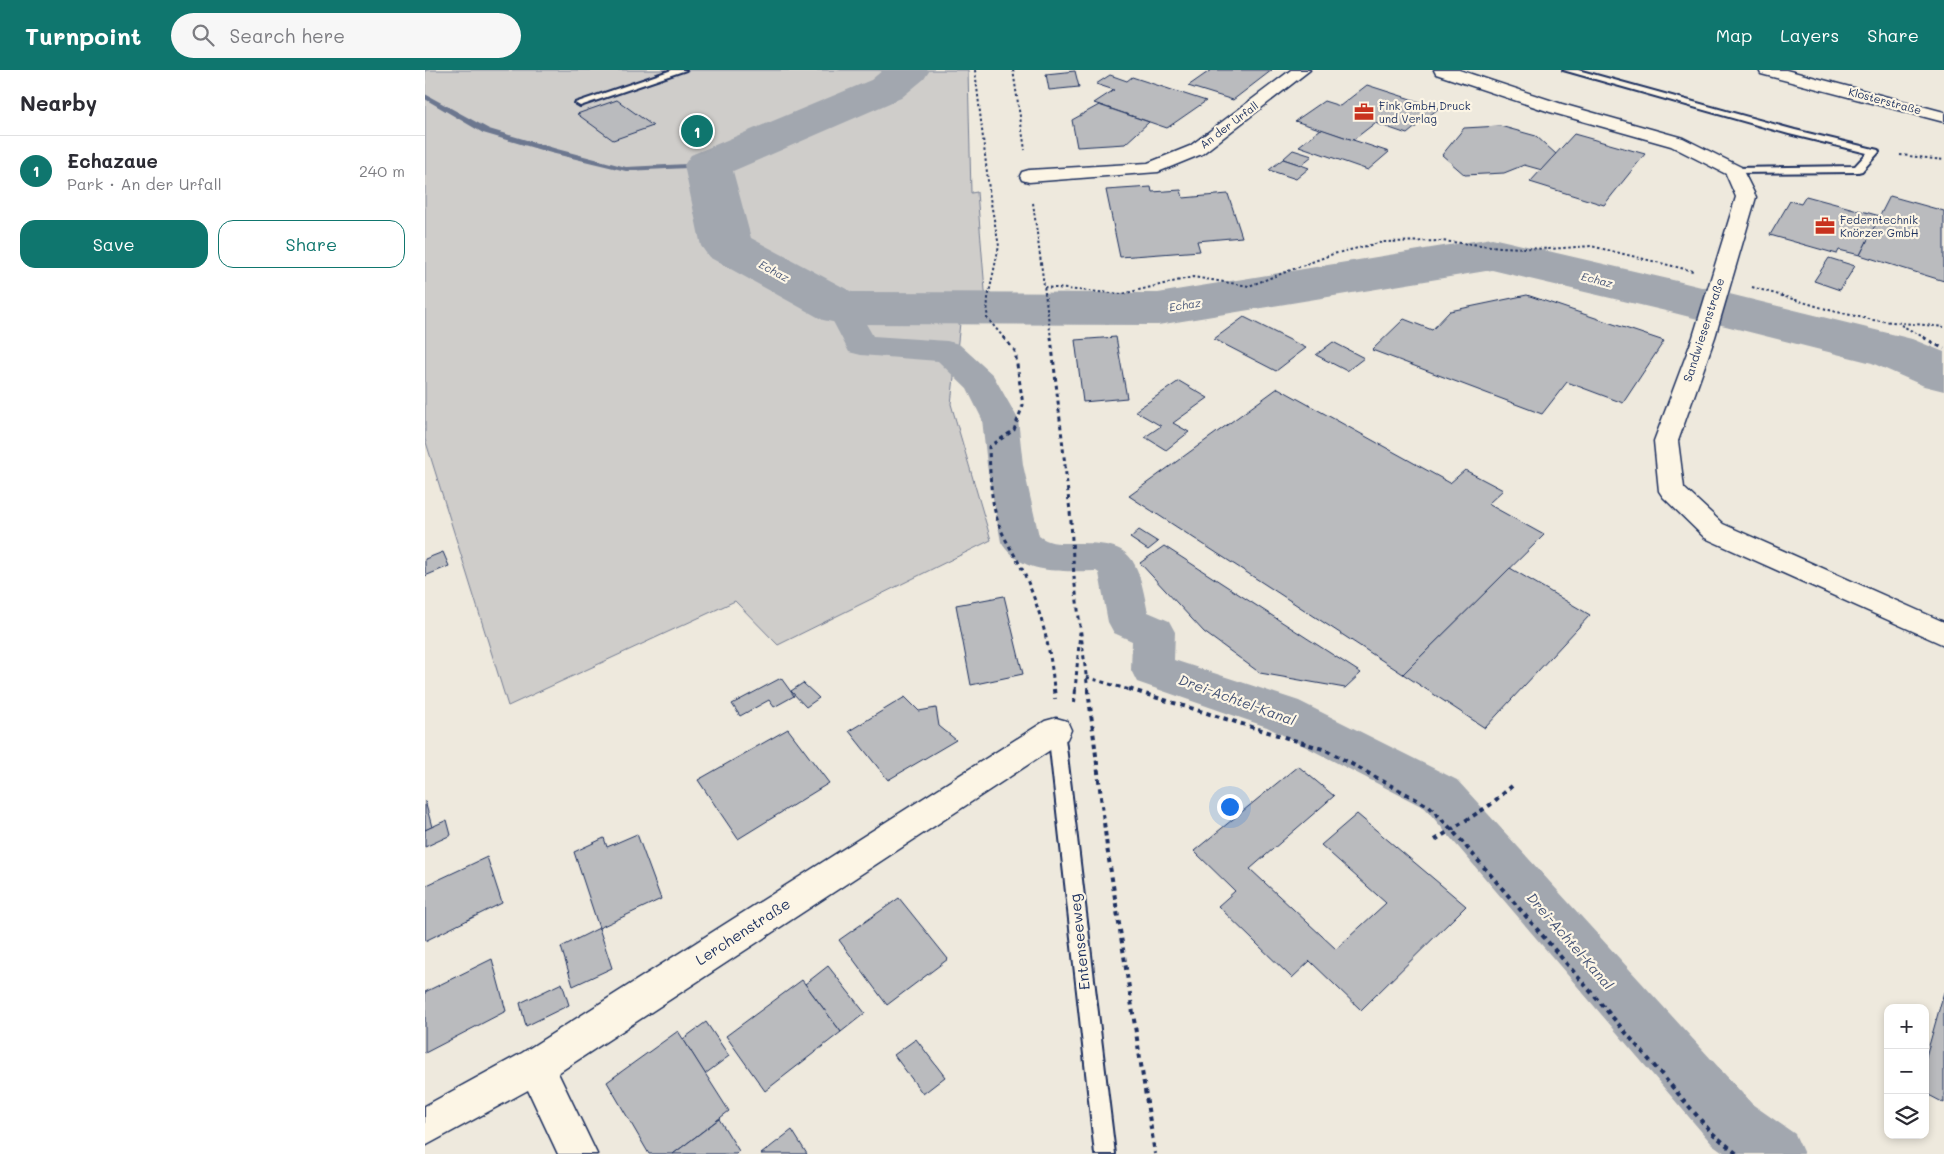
<!DOCTYPE html>
<html lang="en">
<head>
<meta charset="utf-8">
<style>
  body { margin:0; font-family:Mali,sans-serif; background:#f7f7f7; color:#2b2b33 }
  .controls { position:absolute; right:15px; bottom:15px; display:grid; overflow:hidden; border-radius:10px; box-shadow:0 2px 8px #0003 }
  .controls button { width:45px; height:45px; display:grid; place-items:center; padding:0; border:0; border-bottom:1px solid #e1e1e2; background:#fff; color:#2b2b33; font:25px sans-serif }
  .you { position:absolute; left:804px; top:736px; width:18px; height:18px; margin:-12px; border:4px solid #fff; border-radius:50%; background:#1a73e8; box-shadow:0 0 0 8px #1a73e833 }
  .badge { display:grid; place-items:center; width:32px; height:32px; border-radius:50%; background:#0f766e; color:#fff; font-size:16px; font-weight:700 }
  .pin { position:absolute; translate:-50% -50%; border:2px solid #fff; box-shadow:0 1px 5px #0006 }
  .list { margin:0; padding:0; list-style:none }
  h2 { display:flex; justify-content:space-between; align-items:center; height:65px; margin:0; padding:0 20px; font-size:21px }
  h2 small { font-size:16px; font-weight:400; color:#7c7c81 }
  .list li { display:grid; grid-template-columns:32px 1fr auto; gap:15px; align-items:center; box-sizing:border-box; height:70px; padding:0 20px; border-top:1px solid #e1e1e2 }
  .list b { display:block; font-size:19px; white-space:nowrap }
  .list p { margin:0; font-size:16px; white-space:nowrap; color:#7c7c81 }
  .list em { font-size:16px; font-style:normal; color:#7c7c81 }
  .actions { display:flex; gap:10px; padding:15px 20px }
  .actions a { flex:1; padding:11px 0; border:1px solid #0f766e; border-radius:15px; text-align:center; font-size:18px; color:#0f766e }
  .actions .main { background:#0f766e; color:#fff }
  .icon { flex:none; width:28px; height:28px; fill:none; stroke:currentColor; stroke-width:2; stroke-linecap:round; stroke-linejoin:round }
  .map { position:relative; flex:none; width:1519px; height:1084px; overflow:hidden }
  header { display:flex; align-items:center; gap:30px; box-sizing:border-box; height:70px; padding:0 25px; background:#0f766e; color:#fff }
  header strong { font-size:24px }
  nav { display:flex; gap:28px; margin-inline-start:auto; font-size:18px }
  .search { width:350px; height:45px; background:#f7f7f7; display:flex; align-items:center; gap:12px; box-sizing:border-box; padding:0 18px; border-radius:28px; color:#7c7c81; font-size:19px }
  main { display:flex }
  aside { flex:1; background:#fff }
  .map>svg:first-child { display:block }
  .green { fill:#cfcdca; stroke:#757e94 }
  .lines { fill:none; stroke-linecap:round; stroke-linejoin:round }
  .stream { fill:#6c778f; fill-rule:evenodd }
  .canal { fill:#a2a7af; fill-rule:evenodd }
  .river { fill:#a2a7af; fill-rule:evenodd }
  .building { fill:#babbbe; stroke:#1b2f5e }
  .lane-casing { stroke:#1b2f5e; stroke-width:4 }
  .street-casing { stroke:#1b2f5e; stroke-width:3 }
  .secondary-casing { stroke:#1b2f5e; stroke-width:3 }
  .path-far2 { stroke:#1b2f5e; stroke-width:2; stroke-dasharray:2.5 2.5; stroke-linecap:butt }
  .path-far1 { stroke:#1b2f5e; stroke-width:3; stroke-dasharray:4 4; stroke-linecap:butt }
  .path { stroke:#1b2f5e; stroke-width:4; stroke-dasharray:4.5 4.5; stroke-linecap:butt }
  .lane { fill:#fcf5e5; fill-rule:evenodd }
  .street { fill:#fcf5e5; fill-rule:evenodd }
  .secondary { fill:#fcf5e5; fill-rule:evenodd }
  .labels { text-anchor:middle; stroke-width:4.5; stroke-linejoin:round; paint-order:stroke }
  .far-street-label { font-size:11px; fill:#1b2f5e; stroke:#fcf5e5 }
  .far-poi-label { font-size:11px; fill:#1b2f5e; stroke:#fcf5e5; text-anchor:start }
  .far-water-label { font-size:11px; font-style:italic; fill:#445376; stroke:#fcf5e5 }
  .street-label { font-size:12px; fill:#1b2f5e; stroke:#fcf5e5 }
  .water-label { font-size:14px; font-style:italic; fill:#445376; stroke:#fcf5e5 }
  .near-street-label { font-size:15px; fill:#1b2f5e; stroke:#fcf5e5 }
</style>
</head>
<body>
<header>
<strong>Turnpoint</strong>
<div class="search"><svg class="icon" aria-label="search" viewBox="0 0 24 24"><circle cx="10" cy="10" r="6"/><path d="M15 15l6 6"/></svg>Search here</div>
<nav><a>Map</a><a>Layers</a><a>Share</a></nav>
</header>
<main>
<aside>
<h2>Nearby<small></small></h2>
<ul class="list">
<li><span class="badge">1</span><div><b>Echazaue</b><p>Park · An der Urfall</p></div><em>240 m</em></li>
</ul>
<div class="actions"><a class="main">Save</a><a>Share</a></div>
</aside>
<div class="map">
<svg width="1519" height="1084" viewBox="0 0 1519 1084">
  <rect width="100%" height="100%" fill="#eee9dd"/>
  <filter id="ink" filterUnits="userSpaceOnUse"><feTurbulence type="fractalNoise" baseFrequency=".02" numOctaves="2"/><feDisplacementMap in="SourceGraphic" scale="10" xChannelSelector="R" yChannelSelector="G"/><feConvolveMatrix kernelMatrix="1 2 1 2 8 2 1 2 1" color-interpolation-filters="sRGB"/></filter>
  <g filter="url(#ink)">
    <!-- green -->
    <path class="green" d="M 0,0 L 543,0 L 546,123 L 552,122 L 561,233 L 538,226 L 526,334 L 566,470 L 353,575 L 310,531 L 83,636 L 0,369 Z"/>
    <g class="lines">
      <!-- stream -->
      <path class="stream" d="M 0,24 L 64,59 L 132,79 L 201,97 L 283,93 L 287,95 L 283,97 L 201,101 L 126,83 L 58,63 L 0,29 Z"/>
      <!-- canal -->
      <path class="canal" d="M 417,228 L 428,231 L 448,266 L 522,271 L 534,274 L 568,305 L 593,349 L 598,395 L 614,466 C 623,473 632,473 643,473 C 707,472 711,482 723,542 L 744,551 L 750,562 L 749,590 L 874,631 L 1032,710 L 1327,1034 L 1370,1064 L 1379,1084 L 1301,1084 L 1287,1074 L 1000,738 L 842,657 L 712,612 L 706,600 L 707,571 L 689,563 L 683,552 L 674,503 L 671,501 C 637,501 596,506 576,472 L 562,395 L 557,349 L 542,319 L 513,291 L 436,285 L 424,282 L 401,238 L 406,231 Z"/>
      <!-- river -->
      <path class="river" d="M 458,0 L 505,0 L 499,9 L 476,28 L 308,101 L 326,168 L 427,222 L 733,223 L 1067,168 L 1252,211 L 1487,269 L 1519,282 L 1519,321 L 1499,316 L 1447,293 L 1245,242 L 1067,200 L 733,255 L 417,254 L 398,250 L 284,187 L 276,176 L 259,95 L 266,85 L 446,10 Z"/>
    </g>
    <!-- building -->
    <g class="building">
      <path d="M 786,0 L 847,0 L 808,30 L 763,16 Z"/>
      <path d="M 650,1 L 654,17 L 624,20 L 621,4 Z"/>
      <path d="M 685,5 L 702,11 L 707,7 L 781,31 L 742,58 L 669,33 L 689,20 L 671,14 Z"/>
      <path d="M 942,15 L 1014,38 L 982,64 L 950,53 L 928,70 L 870,51 L 899,31 L 915,36 Z"/>
      <path d="M 192,30 L 228,56 L 188,70 L 152,44 Z"/>
      <path d="M 674,35 L 724,52 L 700,74 L 652,77 L 647,50 Z"/>
      <path d="M 1075,56 L 1111,66 L 1131,84 L 1117,100 L 1099,95 L 1079,103 L 1040,105 L 1017,85 L 1039,58 Z"/>
      <path d="M 896,59 L 928,70 L 964,82 L 943,100 L 874,76 Z"/>
      <path d="M 1149,64 L 1220,84 L 1179,135 L 1105,112 Z"/>
      <path d="M 868,80 L 887,86 L 876,95 L 858,89 Z"/>
      <path d="M 858,89 L 876,95 L 884,98 L 871,109 L 844,100 Z"/>
      <path d="M 726,117 L 727,122 L 756,120 L 758,128 L 803,124 L 817,167 L 772,171 L 775,181 L 695,187 L 681,120 Z"/>
      <path d="M 1381,126 L 1455,146 L 1435,185 L 1414,180 L 1412,184 L 1345,165 L 1365,131 L 1376,134 Z"/>
      <path d="M 1465,126 L 1519,141 L 1519,211 L 1435,185 Z"/>
      <path d="M 1404,188 L 1430,196 L 1415,220 L 1389,211 Z"/>
      <path d="M 1102,225 L 1239,271 L 1198,333 L 1142,312 L 1117,344 L 947,280 L 979,249 L 1007,260 L 1025,241 Z"/>
      <path d="M 819,247 L 881,278 L 851,301 L 789,269 Z"/>
      <path d="M 691,267 L 702,328 L 658,332 L 650,270 Z"/>
      <path d="M 908,272 L 939,288 L 922,301 L 891,285 Z"/>
      <path d="M 754,311 L 783,328 L 748,353 L 764,362 L 741,380 L 720,367 L 736,356 L 710,341 Z"/>
      <path d="M 853,318 L 1025,413 L 1040,400 L 1078,420 L 1063,434 L 1119,465 L 978,604 L 704,426 Z"/>
      <path d="M 714,460 L 733,472 L 723,480 L 705,468 Z"/>
      <path d="M 739,476 L 936,603 L 920,618 L 835,603 L 779,562 L 715,493 Z"/>
      <path d="M 18,482 L 24,496 L 0,506 L 0,489 Z"/>
      <path d="M 1085,498 L 1165,545 L 1060,658 L 978,604 Z"/>
      <path d="M 579,526 L 598,604 L 546,615 L 531,535 Z"/>
      <path d="M 356,608 L 369,626 L 349,637 L 344,630 L 315,646 L 307,634 Z"/>
      <path d="M 378,613 L 394,628 L 381,637 L 366,621 Z"/>
      <path d="M 480,627 L 494,641 L 511,638 L 514,656 L 531,670 L 463,710 L 424,661 Z"/>
      <path d="M 363,659 L 404,713 L 313,769 L 273,710 Z"/>
      <path d="M 873,696 L 909,726 L 825,799 L 911,879 L 961,833 L 896,775 L 932,744 L 1041,836 L 936,940 L 885,891 L 867,908 L 793,836 L 810,821 L 769,781 Z"/>
      <path d="M 0,731 L 7,757 L 0,760 Z"/>
      <path d="M 22,750 L 26,765 L 0,777 L 0,760 Z"/>
      <path d="M 212,764 L 236,829 L 174,858 L 149,782 L 179,768 L 182,777 Z"/>
      <path d="M 62,787 L 77,833 L 0,871 L 0,816 Z"/>
      <path d="M 474,828 L 523,889 L 462,935 L 414,870 Z"/>
      <path d="M 174,858 L 187,898 L 148,916 L 136,877 Z"/>
      <path d="M 67,889 L 81,941 L 0,983 L 0,922 Z"/>
      <path d="M 403,896 L 440,943 L 416,962 L 380,914 Z"/>
      <path d="M 377,910 L 416,962 L 340,1021 L 301,966 Z"/>
      <path d="M 137,913 L 144,935 L 101,956 L 95,933 Z"/>
      <path d="M 1519,922 L 1519,1033 L 1500,1023 L 1500,990 Z"/>
      <path d="M 281,952 L 304,986 L 280,1004 L 258,969 Z"/>
      <path d="M 253,961 L 304,1041 L 248,1084 L 224,1084 L 182,1012 Z"/>
      <path d="M 491,969 L 520,1007 L 498,1024 L 469,985 Z"/>
      <path d="M 294,1049 L 314,1081 L 311,1084 L 248,1084 Z"/>
      <path d="M 367,1060 L 382,1084 L 336,1084 Z"/>
    </g>
    <g class="lines">
      <defs>
        <g id="lane">
          <path d="M 247,0 L 261,0 L 158,35 L 155,36 L 150,33 Z"/>
          <path d="M 1138,0 L 1153,0 L 1370,60 L 1453,80 L 1454,82 L 1437,101 L 1433,102 L 1305,103 L 1304,101 L 1309,98 L 1430,96 L 1442,83 L 1364,64 Z"/>
          <path d="M 631,653 L 637,655 L 639,660 L 690,1084 L 670,1084 L 623,660 L 625,655 Z"/>
        </g>
        <g id="street">
          <path d="M 866,0 L 885,0 L 777,84 L 733,102 L 604,112 L 597,110 L 595,106 L 597,102 L 604,100 L 723,93 L 765,76 Z"/>
          <path d="M 1009,0 L 1034,0 L 1137,34 L 1258,68 L 1316,97 L 1331,127 L 1290,267 L 1253,371 L 1259,418 L 1298,454 L 1519,552 L 1519,575 L 1280,468 L 1238,427 L 1234,421 L 1229,371 L 1268,267 L 1311,127 L 1301,104 L 1246,76 L 1125,42 L 1011,4 Z"/>
          <path d="M 631,648 L 642,651 L 646,660 L 642,669 L 133,1003 L 172,1084 L 133,1084 L 103,1020 L 0,1076 L 0,1036 L 97,983 L 620,651 Z"/>
        </g>
        <path id="secondary" d="M 1334,0 L 1361,0 L 1519,42 L 1519,52 L 1336,4 Z"/>
      </defs>
      <!-- lane casing -->
      <use href="#lane" class="lane-casing"/>
      <!-- street casing -->
      <use href="#street" class="street-casing"/>
      <!-- secondary casing -->
      <use href="#secondary" class="secondary-casing"/>
      <!-- path-far2 -->
      <g class="path-far2">
        <path d="M 550,0 L 565,128 L 574,176 L 563,228 L 562,248 L 579,268"/>
        <path d="M 588,0 L 600,80"/>
        <path d="M 1475,85 L 1519,90"/>
        <path d="M 608,133 L 626,268"/>
        <path d="M 619,217 L 697,224 L 768,207 L 824,216 L 908,184 L 958,172 L 1016,171 L 1075,177 L 1124,179 L 1166,176 L 1268,201"/>
        <path d="M 1327,217 L 1408,241 L 1448,250 L 1519,257"/>
        <path d="M 1476,255 L 1500,268"/>
      </g>
      <!-- path-far1 -->
      <g class="path-far1">
        <path d="M 578,267 L 590,281 L 598,335 L 589,360 L 564,377 C 565,402 565,428 573,452 C 579,470 591,486 599,503 C 615,539 627,581 629,621"/>
        <path d="M 626,267 L 646,451 L 649,507 L 663,621"/>
        <path d="M 1498,267 L 1519,279"/>
        <path d="M 661,607 L 708,621"/>
        <path d="M 650,621 L 655,562"/>
      </g>
      <!-- path -->
      <g class="path">
        <path d="M 629,619 L 630,629"/>
        <path d="M 663,619 L 682,777 L 730,1084"/>
        <path d="M 704,619 L 901,680 L 1005,737 L 1027,760 L 1286,1062 L 1312,1084"/>
        <path d="M 649,633 L 650,619"/>
        <path d="M 1010,770 L 1065,735 L 1087,716"/>
      </g>
      <!-- lane -->
      <use href="#lane" class="lane"/>
      <!-- street -->
      <use href="#street" class="street"/>
      <!-- secondary -->
      <use href="#secondary" class="secondary"/>
    </g>
  </g>
  <!-- icons -->
  <defs>
    <symbol id="office-bare" viewBox="-9 -9 18 18"><path d="M-6-3h4V-5.5h4V-3h4V5H-6ZM-1-4.5V-3h2v-1.5ZM-6 0V1H6V0Z" fill="#c8321e" stroke="#fcf5e5" stroke-width="2.5" paint-order="stroke"/></symbol>
  </defs>
  <g fill-rule="evenodd">
    <use href="#office-bare" x="925" y="28" width="28" height="28"/>
    <use href="#office-bare" x="1386" y="142" width="28" height="28"/>
  </g>
  <g class="labels">
    <!-- far-street labels -->
    <g class="far-street-label">
      <text transform="translate(1460 31) rotate(15)" y="4">Klosterstraße</text>
      <text transform="translate(804 55) rotate(-37)" y="4">An der Urfall</text>
    </g>
    <!-- far-poi labels -->
    <g class="far-poi-label">
      <text x="954" y="40">Fink GmbH Druck<tspan x="954" dy="13">und Verlag</tspan></text>
      <text x="1415" y="154">Federntechnik<tspan x="1415" dy="13">Knörzer GmbH</tspan></text>
    </g>
    <!-- far-water labels -->
    <g class="far-water-label">
      <text transform="translate(349 201) rotate(28)" y="4">Echaz</text>
      <text transform="translate(1172 210) rotate(14)" y="4">Echaz</text>
      <text transform="translate(760 235) rotate(-9)" y="4">Echaz</text>
    </g>
    <!-- street labels -->
    <g class="street-label">
      <text transform="translate(1279 260) rotate(-72)" y="4">Sandwiesenstraße</text>
    </g>
    <!-- water labels -->
    <g class="water-label">
      <text transform="translate(812 630) rotate(20)" y="5">Drei-Achtel-Kanal</text>
      <text transform="translate(1145 871) rotate(49)" y="5">Drei-Achtel-Kanal</text>
    </g>
    <!-- near-street labels -->
    <g class="near-street-label">
      <text transform="translate(318 862) rotate(-33)" y="5">Lerchenstraße</text>
      <text transform="translate(655 872) rotate(-96)" y="5">Entenseeweg</text>
    </g>
  </g>
</svg>
<div class="controls">
<button>+</button>
<button>−</button>
<button><svg class="icon" aria-label="layers" viewBox="0 0 24 24"><path d="M12 4l9 5-9 5-9-5zM3 14l9 5 9-5"/></svg></button>
</div>
<div class="you"></div>
<div class="pin badge" style="left:272px;top:61px">1</div>
</div>
</main>
</body>
</html>
